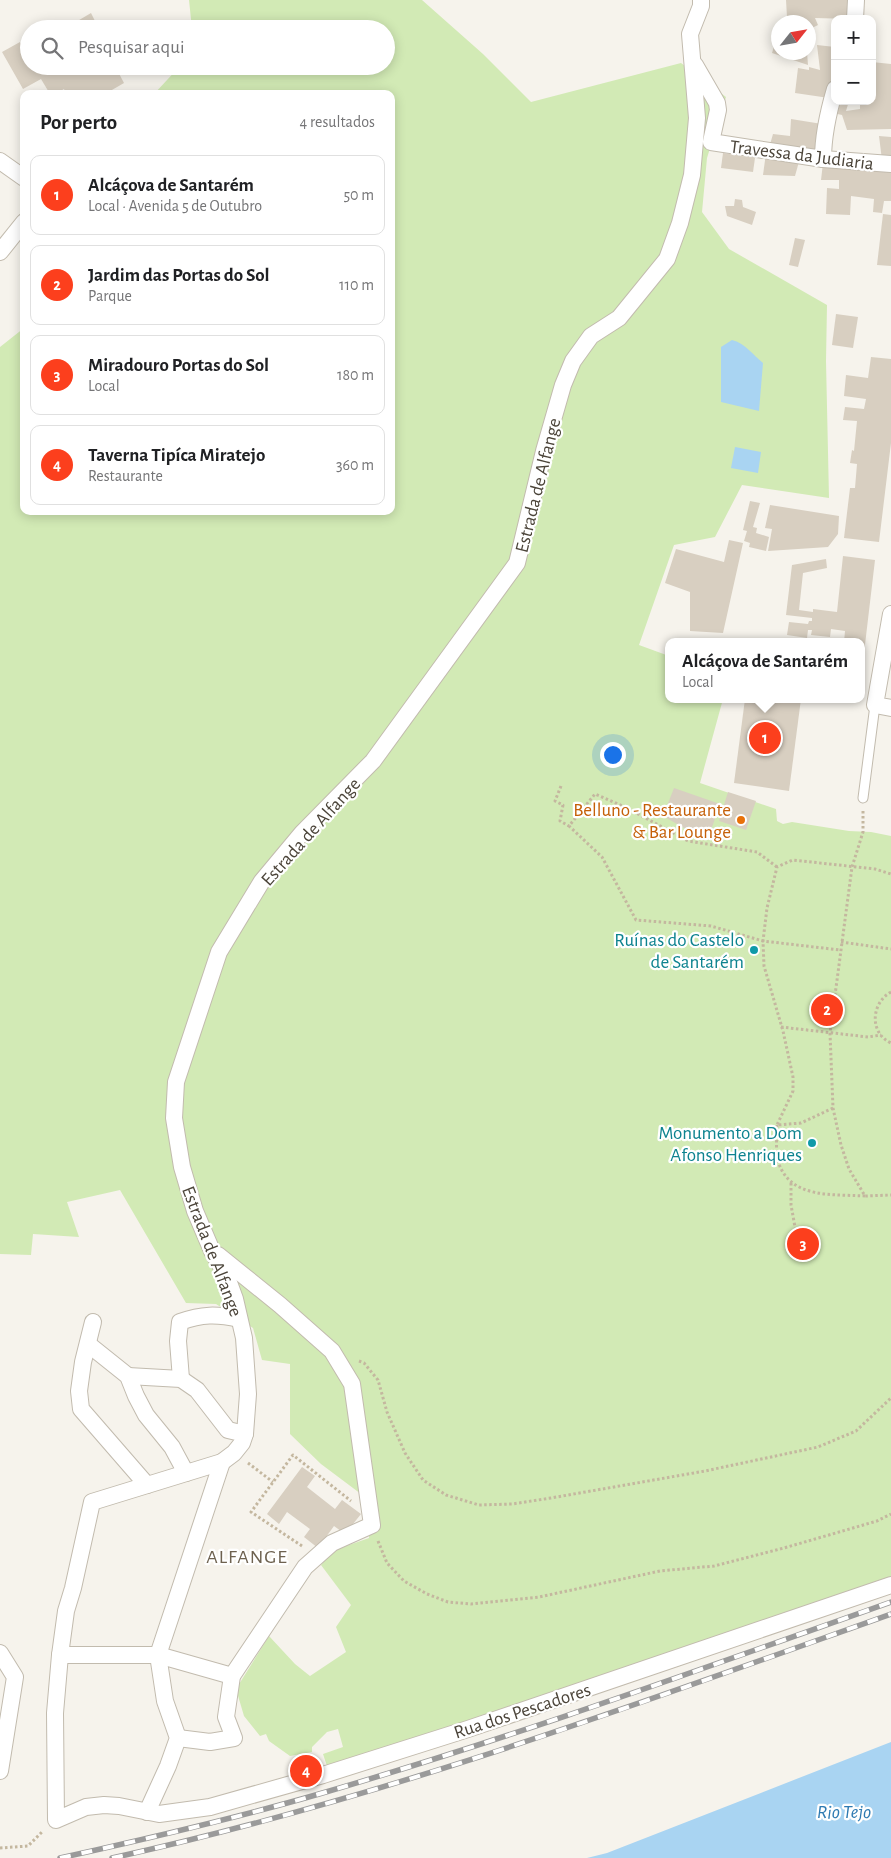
<!DOCTYPE html>
<html lang="pt">
<head>
<meta charset="utf-8">
<style>
  body { margin:0; font-family:"Alegreya Sans",sans-serif; background:#f6f6f6; color:#202124 }
  .controls { position:absolute; right:15px; top:15px; display:grid; overflow:hidden; border-radius:10px; box-shadow:0 2px 12px #0003 }
  .controls button { width:45px; height:45px; display:grid; place-items:center; padding:0; border:0; border-bottom:1px solid #e0e0e0; background:#fff; color:#202124; font:25px sans-serif }
  .compass { position:absolute; left:771px; top:15px; width:45px; height:45px; border-radius:50%; background:#fff; box-shadow:0 2px 12px #0003; rotate:59deg }
  .you { position:absolute; left:612px; top:754px; width:18px; height:18px; margin:-12px; border:4px solid #fff; border-radius:50%; background:#1a73e8; box-shadow:0 0 0 8px #1a73e833 }
  .badge { display:grid; place-items:center; width:32px; height:32px; border-radius:50%; background:#fc3f1d; color:#fff; font-size:16px; font-weight:700 }
  .pin { position:absolute; translate:-50% -50%; border:2px solid #fff; box-shadow:0 1px 5px #0006 }
  .popup { position:absolute; left:665px; top:638px; width:200px; height:65px; box-sizing:border-box; display:grid; place-content:center; border-radius:10px; background:#fff; filter:drop-shadow(0 1px 4px #0005); font-size:16px; white-space:nowrap; color:#757577 }
  .popup b { font-size:19px; color:#202124 }
  .popup::after { content:''; position:absolute; left:50%; top:100%; margin-left:-10px; border:10px solid transparent; border-top-color:#fff }
  .list { margin:0; padding:0; list-style:none }
  h2 { display:flex; justify-content:space-between; align-items:center; height:65px; margin:0; padding:0 20px; font-size:21px }
  h2 small { font-size:16px; font-weight:400; color:#757577 }
  .list li { display:grid; grid-template-columns:32px 1fr auto; gap:15px; align-items:center; box-sizing:border-box; height:80px; margin:0 10px 10px; padding:0 10px; border:1px solid #e0e0e0; border-radius:10px }
  .list b { display:block; font-size:19px; white-space:nowrap }
  .list p { margin:0; font-size:16px; white-space:nowrap; color:#757577 }
  .list em { font-size:16px; font-style:normal; color:#757577 }
  .icon { flex:none; width:28px; height:28px; fill:none; stroke:currentColor; stroke-width:2; stroke-linecap:round; stroke-linejoin:round }
  .map { position:relative; flex:none; width:891px; height:1858px; overflow:hidden }
  .search { position:absolute; background:#fff; box-shadow:0 2px 12px #0003; left:20px; top:20px; width:375px; height:55px; display:flex; align-items:center; gap:12px; box-sizing:border-box; padding:0 18px; border-radius:28px; color:#757577; font-size:19px }
  .panel { position:absolute; background:#fff; box-shadow:0 2px 12px #0003; left:20px; top:90px; width:375px; height:425px; border-radius:10px }
  .map>svg:first-child { display:block }
  .green { fill:#d2eab5 }
  .water { fill:#a9d4f2 }
  .building { fill:#d8cfc1 }
  .lines { fill:none; stroke-linecap:round; stroke-linejoin:round }
  .lane-casing { stroke:#c2bbae; stroke-width:11 }
  .street-casing { stroke:#c2bbae; stroke-width:18 }
  .path { stroke:#c4b79f; stroke-width:3; stroke-dasharray:2.5 2.5; stroke-linecap:butt }
  .lane { stroke:#fff; stroke-width:9 }
  .street { stroke:#fff; stroke-width:16 }
  .rail-casing { stroke:#9a9a9a; stroke-width:5.5 }
  .rail { stroke:#fff; stroke-width:4; stroke-dasharray:11; stroke-linecap:butt }
  .food-dot { fill:#e8710a; stroke:#fff; stroke-width:2 }
  .culture-dot { fill:#0f9aa8; stroke:#fff; stroke-width:2 }
  .labels { text-anchor:middle; stroke-width:4.5; stroke-linejoin:round; paint-order:stroke }
  .street-label { font-size:19px; fill:#4b4439; stroke:#fff }
  .food-label { font-size:19px; fill:#c56008; stroke:#fff; text-anchor:end }
  .culture-label { font-size:19px; fill:#0d838f; stroke:#fff; text-anchor:end }
  .neighbourhood-label { font-size:20px; letter-spacing:1px; fill:#6e6250; stroke:#fff }
  .water-label { font-size:20px; font-style:italic; fill:#2e7ab2; stroke:#fff }
</style>
</head>
<body>
<div class="map">
<svg width="891" height="1858" viewBox="0 0 891 1858">
  <rect width="100%" height="100%" fill="#f6f3ec"/>
  <!-- green -->
  <path class="green" d="M 189,0 L 422,0 L 483,54 L 531,102 L 681,63 L 726,97 L 707,158 L 702,212 L 729,249 L 827,305 L 826,361 L 829,498 L 742,485 L 715,537 L 674,545 L 639,645 L 669,656 L 669,699 L 723,699 L 700,783 L 776,809 L 777,821 L 783,824 L 792,822 L 849,831 L 871,832 L 891,836 L 891,1580 L 328,1769 L 323,1754 L 343,1747 L 338,1729 L 327,1732 L 312,1747 L 312,1752 L 290,1756 L 269,1741 L 266,1734 L 260,1736 L 244,1716 L 236,1689 L 269,1636 L 295,1664 L 310,1676 L 346,1652 L 336,1627 L 351,1605 L 321,1565 L 332,1551 L 369,1538 L 369,1500 L 321,1464 L 290,1434 L 290,1364 L 262,1360 L 253,1328 L 216,1304 L 186,1303 L 120,1190 L 67,1202 L 79,1237 L 33,1234 L 31,1255 L 0,1254 L 0,347 L 24,328 L 24,511 L 391,511 L 391,94 L 154,94 L 180,66 L 386,66 L 386,29 L 192,29 Z"/>
  <!-- water -->
  <g class="water">
    <path d="M 732,340 C 745,343 753,355 763,363 L 759,411 L 721,402 L 721,347 Z"/>
    <path d="M 735,447 L 761,452 L 758,473 L 731,468 Z"/>
    <path d="M 891,1742 L 891,1858 L 587,1858 L 607,1853 Z"/>
  </g>
  <!-- building -->
  <g class="building">
    <path d="M 786,0 L 853,0 L 852,19 L 815,18 L 818,25 L 808,30 L 808,22 L 784,22 L 787,17 Z"/>
    <path d="M 91,13 L 95,21 L 86,26 L 87,29 L 64,29 Z"/>
    <path d="M 778,33 L 778,52 L 807,52 L 808,65 L 772,53 Z"/>
    <path d="M 20,42 L 25,51 L 29,49 L 29,66 L 115,66 L 124,83 L 105,94 L 66,94 L 64,89 L 55,94 L 50,94 L 41,79 L 23,89 L 2,52 Z"/>
    <path d="M 817,45 L 835,47 L 835,74 L 829,98 L 795,93 L 798,68 L 809,70 L 809,67 L 820,70 Z"/>
    <path d="M 872,62 L 891,64 L 891,129 L 847,130 L 842,115 L 833,113 L 836,101 L 849,101 L 846,111 L 860,109 L 860,105 L 870,104 L 870,101 L 872,101 Z"/>
    <path d="M 791,119 L 822,124 L 818,157 L 769,148 L 773,134 L 790,136 Z"/>
    <path d="M 879,136 L 891,137 L 891,161 L 882,160 Z"/>
    <path d="M 723,153 L 755,158 L 753,172 L 721,168 Z"/>
    <path d="M 766,153 L 800,158 L 795,176 L 763,175 Z"/>
    <path d="M 823,163 L 891,171 L 891,201 L 884,201 L 882,213 L 873,212 L 874,199 L 851,196 L 850,215 L 826,214 L 827,188 L 839,189 L 839,180 L 821,180 Z"/>
    <path d="M 735,199 L 742,200 L 743,207 L 756,212 L 752,225 L 727,216 L 725,206 L 734,206 Z"/>
    <path d="M 883,214 L 891,215 L 891,266 L 877,265 Z"/>
    <path d="M 795,238 L 805,240 L 798,267 L 789,265 Z"/>
    <path d="M 836,314 L 858,317 L 853,348 L 832,345 Z"/>
    <path d="M 871,357 L 891,359 L 891,443 L 879,542 L 844,538 L 850,488 L 855,488 L 857,464 L 850,463 L 852,450 L 854,451 L 857,421 L 843,420 L 845,407 L 864,409 L 866,399 L 844,396 L 846,375 L 868,378 Z"/>
    <path d="M 750,501 L 760,503 L 753,527 L 757,528 L 756,533 L 769,537 L 766,551 L 749,547 L 750,543 L 744,541 L 747,531 L 743,530 Z"/>
    <path d="M 770,505 L 839,516 L 838,534 L 828,547 L 768,551 L 772,529 L 765,528 Z"/>
    <path d="M 729,540 L 743,543 L 723,633 L 690,631 L 690,592 L 665,583 L 676,549 L 724,562 Z"/>
    <path d="M 843,556 L 875,560 L 862,670 L 861,642 L 844,642 L 845,631 L 831,629 L 830,637 L 811,635 L 812,630 L 808,630 L 807,638 L 787,635 L 789,622 L 808,624 L 809,621 L 812,621 L 812,618 L 786,615 L 792,565 L 826,559 L 827,568 L 803,573 L 799,610 L 813,612 L 813,609 L 837,612 Z"/>
    <path d="M 745,699 L 801,699 L 789,791 L 734,783 Z"/>
    <path d="M 674,788 L 720,804 L 709,836 L 684,828 L 663,816 Z"/>
    <path d="M 728,792 L 756,801 L 746,830 L 719,821 Z"/>
    <path d="M 302,1467 L 315,1476 L 307,1487 L 335,1509 L 342,1500 L 361,1514 L 345,1534 L 334,1526 L 318,1548 L 304,1537 L 310,1529 L 287,1512 L 279,1524 L 267,1514 Z"/>
  </g>
  <g class="lines">
    <defs>
      <path id="lane" d="M 863,798 L 875,705"/>
      <g id="street">
        <path d="M 701,0 L 701,6 L 690,34 L 697,118 L 692,175 L 680,223 L 667,259 L 619,318 L 591,336 L 573,361 L 563,385 L 544,451 L 517,563 L 373,761 L 302,833 L 262,881 L 219,952 L 176,1082 L 174,1118 L 182,1167 L 195,1211 L 212,1251 L 227,1277 L 235,1299 L 244,1338 L 248,1394 L 245,1434 L 242,1443 L 234,1453 L 222,1462 L 92,1502 L 73,1588 L 66,1611 L 60,1655 L 55,1713 L 56,1820 L 86,1807 L 104,1805 L 119,1806 L 159,1814 L 210,1807 L 323,1775 L 468,1729 L 891,1585"/>
        <path d="M 855,19 L 856,0"/>
        <path d="M 695,65 L 717,103 L 718,110 L 711,142 L 823,159 L 891,164"/>
        <path d="M 823,159 C 823,135 828,113 835,89"/>
        <path d="M 0,161 L 24,178"/>
        <path d="M 0,252 L 24,222"/>
        <path d="M 891,614 L 875,705 L 891,708"/>
        <path d="M 93,1322 L 83,1362 L 79,1391 L 81,1409 L 147,1485"/>
        <path d="M 88,1344 L 128,1376 L 136,1396 L 146,1415 L 172,1447 L 186,1473"/>
        <path d="M 128,1376 L 181,1379 L 197,1390 L 228,1430 L 245,1434"/>
        <path d="M 181,1379 L 178,1341 L 180,1322 C 202,1314 217,1314 239,1319"/>
        <path d="M 0,1653 L 15,1677 L 0,1771"/>
        <path d="M 60,1655 L 158,1655 L 232,1676"/>
        <path d="M 178,1738 L 210,1742 L 234,1738 L 226,1717 L 232,1676 L 305,1567 L 332,1543 L 372,1525 L 352,1384 L 332,1351 L 280,1305 L 218,1255"/>
        <path d="M 147,1812 L 168,1766 L 178,1738 L 165,1701 L 158,1655 L 222,1462"/>
      </g>
    </defs>
    <!-- lane casing -->
    <use href="#lane" class="lane-casing"/>
    <!-- street casing -->
    <use href="#street" class="street-casing"/>
    <!-- path -->
    <g class="path">
      <path d="M 561,786 L 555,801 L 563,805 L 560,821 L 569,826"/>
      <path d="M 863,811 L 863,832 L 852,867 L 830,1033 L 833,1108 L 841,1145 L 849,1169 L 865,1196 L 891,1195"/>
      <path d="M 777,867 L 757,852 L 688,841 L 627,808 L 595,794 L 569,826 L 602,857 L 636,920 L 711,926 L 763,941 L 840,950"/>
      <path d="M 841,942 L 891,949"/>
      <path d="M 891,992 C 871,1003 869,1033 891,1043"/>
      <path d="M 781,1027 L 868,1037 L 881,1035"/>
      <path d="M 833,1108 L 801,1123 L 777,1125 L 793,1091 L 793,1077 L 783,1031 L 764,966 L 763,941 L 767,908 L 777,867 L 793,860 L 875,869 L 891,874"/>
      <path d="M 777,1125 C 777,1135 775,1155 779,1164 C 792,1199 833,1194 865,1196"/>
      <path d="M 791,1183 L 791,1205 L 797,1238"/>
      <path d="M 359,1361 L 364,1363 L 378,1380 L 387,1412 L 405,1453 L 423,1480 L 446,1495 L 479,1505 L 512,1504 L 551,1498 L 705,1471 L 818,1447 L 856,1431 L 891,1398"/>
      <path d="M 248,1463 L 273,1482"/>
      <path d="M 378,1541 L 387,1563 L 404,1581 L 427,1594 L 448,1602 L 471,1604 L 539,1597 L 660,1571 L 714,1566 L 784,1548 L 877,1521 L 891,1514"/>
      <path d="M 302,1546 L 251,1512 L 293,1455 L 351,1501"/>
      <path d="M 0,1848 L 28,1846 L 43,1831"/>
    </g>
    <!-- lane -->
    <use href="#lane" class="lane"/>
    <!-- street -->
    <use href="#street" class="street"/>
    <defs>
      <g id="rail">
        <path d="M 60,1858 C 146,1839 233,1819 319,1794 C 512,1738 701,1669 891,1602"/>
        <path d="M 112,1858 C 378,1800 635,1705 891,1614"/>
      </g>
    </defs>
    <!-- rail casing -->
    <use href="#rail" class="rail-casing"/>
    <!-- rail -->
    <use href="#rail" class="rail"/>
  </g>
  <!-- markers -->
  <circle class="food-dot" cx="741" cy="820" r="5"/>
  <g class="culture-dot">
    <circle cx="754" cy="950" r="5"/>
    <circle cx="812" cy="1143" r="5"/>
  </g>
  <g class="labels">
    <!-- street labels -->
    <g class="street-label">
      <text transform="translate(802 154) rotate(7)" y="7">Travessa da Judiaria</text>
      <text transform="translate(537 485) rotate(-76)" y="7">Estrada de Alfange</text>
      <text transform="translate(310 831) rotate(-48)" y="7">Estrada de Alfange</text>
      <text transform="translate(213 1251) rotate(69)" y="7">Estrada de Alfange</text>
      <text transform="translate(522 1710) rotate(-18)" y="7">Rua dos Pescadores</text>
    </g>
    <!-- food labels -->
    <g class="food-label">
      <text x="731" y="816">Belluno - Restaurante<tspan x="731" dy="22">&amp; Bar Lounge</tspan></text>
    </g>
    <!-- culture labels -->
    <g class="culture-label">
      <text x="744" y="946">Ruínas do Castelo<tspan x="744" dy="22">de Santarém</tspan></text>
      <text x="802" y="1139">Monumento a Dom<tspan x="802" dy="22">Afonso Henriques</tspan></text>
    </g>
    <!-- neighbourhood labels -->
    <g class="neighbourhood-label">
      <text x="247" y="1563">ALFANGE</text>
    </g>
    <!-- water labels -->
    <g class="water-label">
      <text x="844" y="1818">Rio Tejo</text>
    </g>
  </g>
</svg>
<div class="controls">
<button>+</button>
<button>−</button>
</div>
<svg class="compass" viewBox="-18 -18 36 36"><path d="M0-13l5 13h-10z" fill="#e53935"/><path d="M0 13l5-13h-10z" fill="#757577"/></svg>
<div class="you"></div>
<div class="pin badge" style="left:765px;top:738px">1</div>
<div class="popup"><b>Alcáçova de Santarém</b>Local</div>
<div class="pin badge" style="left:827px;top:1010px">2</div>
<div class="pin badge" style="left:803px;top:1244px">3</div>
<div class="pin badge" style="left:306px;top:1771px">4</div>
<div class="search"><svg class="icon" aria-label="search" viewBox="0 0 24 24"><circle cx="10" cy="10" r="6"/><path d="M15 15l6 6"/></svg>Pesquisar aqui</div>
<section class="panel">
<h2>Por perto<small>4 resultados</small></h2>
<ul class="list">
<li><span class="badge">1</span><div><b>Alcáçova de Santarém</b><p>Local · Avenida 5 de Outubro</p></div><em>50 m</em></li>
<li><span class="badge">2</span><div><b>Jardim das Portas do Sol</b><p>Parque</p></div><em>110 m</em></li>
<li><span class="badge">3</span><div><b>Miradouro Portas do Sol</b><p>Local</p></div><em>180 m</em></li>
<li><span class="badge">4</span><div><b>Taverna Tipíca Miratejo</b><p>Restaurante</p></div><em>360 m</em></li>
</ul>
</section>
</div>
</body>
</html>
